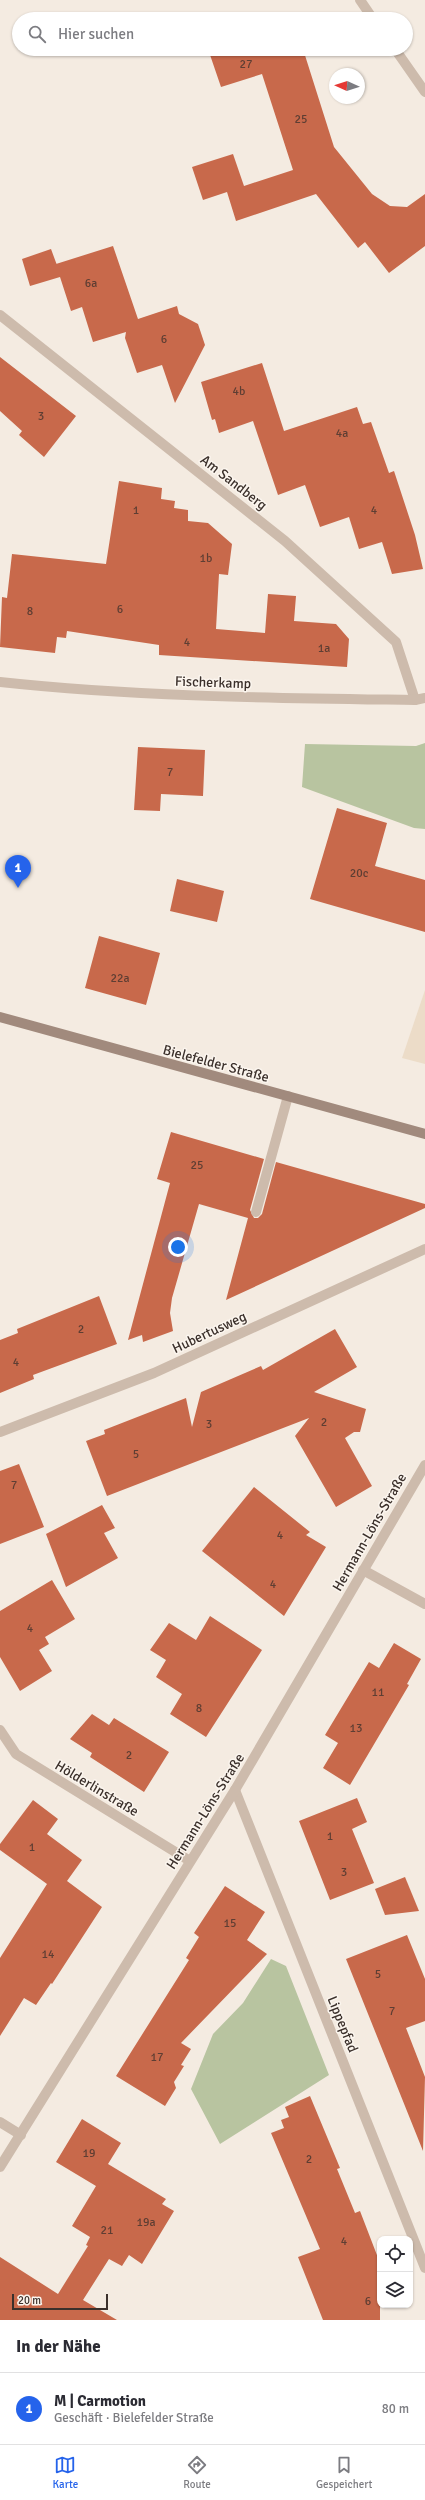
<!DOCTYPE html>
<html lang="de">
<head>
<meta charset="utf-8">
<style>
  body { margin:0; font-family:Signika,sans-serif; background:#f2f2f3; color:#2b2b33 }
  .controls { position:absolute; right:12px; bottom:12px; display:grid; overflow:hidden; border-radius:8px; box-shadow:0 1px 3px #0004 }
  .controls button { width:36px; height:36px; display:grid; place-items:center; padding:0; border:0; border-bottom:1px solid #e1e1e2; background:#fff; color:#2b2b33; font:20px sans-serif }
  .compass { position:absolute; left:329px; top:68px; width:36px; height:36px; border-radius:50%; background:#fff; box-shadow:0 1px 3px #0004; rotate:273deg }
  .scale { position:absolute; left:12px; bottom:10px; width:96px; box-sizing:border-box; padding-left:4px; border:2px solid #3b302b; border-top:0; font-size:11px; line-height:14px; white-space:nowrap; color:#3b302b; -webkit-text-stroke:3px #fbf5ee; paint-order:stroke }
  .you { position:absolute; left:178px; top:1247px; width:14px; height:14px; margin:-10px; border:3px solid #fff; border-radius:50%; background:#1a73e8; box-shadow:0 0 0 6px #1a73e833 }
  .badge { display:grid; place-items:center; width:26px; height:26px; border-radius:50%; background:#2563eb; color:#fff; font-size:13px; font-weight:700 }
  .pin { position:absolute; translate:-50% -33px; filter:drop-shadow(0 1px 2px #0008) }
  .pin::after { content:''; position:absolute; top:21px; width:14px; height:12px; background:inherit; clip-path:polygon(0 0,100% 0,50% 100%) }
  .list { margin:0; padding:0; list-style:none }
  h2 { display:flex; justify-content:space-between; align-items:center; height:52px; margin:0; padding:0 16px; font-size:17px }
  h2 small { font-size:13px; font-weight:400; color:#7c7c81 }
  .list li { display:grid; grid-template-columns:26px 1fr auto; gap:12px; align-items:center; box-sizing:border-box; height:72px; padding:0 16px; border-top:1px solid #e1e1e2 }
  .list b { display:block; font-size:15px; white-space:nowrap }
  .list p { margin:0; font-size:13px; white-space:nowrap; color:#7c7c81 }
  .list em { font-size:13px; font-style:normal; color:#7c7c81 }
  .icon { flex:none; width:22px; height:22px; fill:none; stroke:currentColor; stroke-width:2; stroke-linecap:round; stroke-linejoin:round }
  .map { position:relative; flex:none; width:425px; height:2320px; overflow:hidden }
  .search { position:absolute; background:#fff; box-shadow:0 1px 3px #0004; left:12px; right:12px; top:12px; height:44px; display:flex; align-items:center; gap:10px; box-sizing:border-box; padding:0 14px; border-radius:22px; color:#7c7c81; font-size:15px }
  .sheet { height:124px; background:#fff }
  nav { display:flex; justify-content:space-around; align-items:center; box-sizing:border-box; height:56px; border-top:1px solid #e1e1e2; background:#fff; font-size:11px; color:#7c7c81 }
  nav a { display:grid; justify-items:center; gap:2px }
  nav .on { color:#2563eb }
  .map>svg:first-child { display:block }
  .green { fill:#b8c4a0 }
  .plaza { fill:#ecdcc8 }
  .building { fill:#c8694b }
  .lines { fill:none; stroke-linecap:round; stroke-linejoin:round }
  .service { stroke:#cdbbac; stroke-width:10 }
  .minor { stroke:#cdbbac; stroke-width:10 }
  .tertiary { stroke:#cdbbac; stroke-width:10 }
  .secondary { stroke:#a18a7d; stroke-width:10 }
  .labels { text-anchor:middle; stroke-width:3; stroke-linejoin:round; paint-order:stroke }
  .number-label { font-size:12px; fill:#5e3e33 }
  .street-label { font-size:14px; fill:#3b302b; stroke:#fbf5ee }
</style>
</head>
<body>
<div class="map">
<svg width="425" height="2320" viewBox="0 0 425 2320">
  <rect width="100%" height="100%" fill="#f4ebe1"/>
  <!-- green -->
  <g class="green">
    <path d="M 425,743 L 425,829 L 414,828 L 302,787 L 305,744 L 416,746 Z"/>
    <path d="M 271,1959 L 286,1966 L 329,2075 L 220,2144 L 191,2089 L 213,2034 L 243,2003 Z"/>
  </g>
  <!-- plaza -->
  <path class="plaza" d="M 425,990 L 425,1064 L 402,1058 Z"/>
  <!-- building -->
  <g class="building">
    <path d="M 208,49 L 303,49 L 334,147 L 372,194 L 390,206 L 407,207 L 425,194 L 425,246 L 389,273 L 365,242 L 358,248 L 316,194 L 236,221 L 227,192 L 203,200 L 192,167 L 233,154 L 244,186 L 293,170 L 262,74 L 221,87 Z"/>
    <path d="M 113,246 L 138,319 L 177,306 L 179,314 L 198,324 L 205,345 L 175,403 L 162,365 L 137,373 L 125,338 L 126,332 L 93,342 L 82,307 L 71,311 L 60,277 L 30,286 L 22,259 L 51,249 L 58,268 L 56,264 Z"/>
    <path d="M 0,357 L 76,416 L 44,457 L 19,435 L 22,431 L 0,411 Z"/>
    <path d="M 262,363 L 284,431 L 357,407 L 363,424 L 371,422 L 389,473 L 394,471 L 415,535 L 423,569 L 392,574 L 382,542 L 359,549 L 349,517 L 320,527 L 305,485 L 278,495 L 253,421 L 219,433 L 215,419 L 212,420 L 201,382 Z"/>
    <path d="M 119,481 L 162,488 L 161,499 L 175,501 L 174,508 L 188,510 L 188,521 L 208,523 L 232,544 L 228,575 L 219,574 L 216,629 L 265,633 L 268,594 L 296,596 L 294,621 L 336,624 L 349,639 L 347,667 L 159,655 L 159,645 L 67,631 L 66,638 L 57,637 L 55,653 L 0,647 L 2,597 L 7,598 L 12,554 L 106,564 Z"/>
    <path d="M 138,747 L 205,750 L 203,796 L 161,794 L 160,811 L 134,810 Z"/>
    <path d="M 337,808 L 387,823 L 375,866 L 425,880 L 425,932 L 310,899 Z"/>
    <path d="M 177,879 L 224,891 L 217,922 L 170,911 Z"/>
    <path d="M 99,936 L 160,953 L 146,1005 L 85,988 Z"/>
    <path d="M 171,1132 L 264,1159 L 250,1210 L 254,1218 L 258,1218 L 262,1214 L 276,1162 L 425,1204 L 425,1208 L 226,1300 L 248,1218 L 199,1204 L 172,1298 L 170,1313 L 173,1331 L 143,1342 L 142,1335 L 128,1340 L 170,1183 L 157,1179 Z"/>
    <path d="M 99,1296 L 117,1344 L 33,1375 L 34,1379 L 0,1393 L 0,1340 L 18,1333 L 17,1329 Z"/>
    <path d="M 335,1329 L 357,1367 L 314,1392 L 366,1409 L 360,1432 L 354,1432 L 345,1438 L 372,1486 L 336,1507 L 295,1436 L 309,1418 L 107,1496 L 86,1441 L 105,1434 L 104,1430 L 186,1398 L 192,1427 L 201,1392 L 261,1366 L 263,1370 Z"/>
    <path d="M 19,1464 L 44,1527 L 0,1544 L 0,1471 Z"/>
    <path d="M 254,1487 L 310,1532 L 306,1535 L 326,1547 L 284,1616 L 202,1551 Z"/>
    <path d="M 102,1505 L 115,1528 L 104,1533 L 118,1558 L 66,1587 L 46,1534 Z"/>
    <path d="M 52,1580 L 75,1619 L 45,1637 L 49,1644 L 39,1650 L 52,1671 L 20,1691 L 0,1657 L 0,1611 Z"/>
    <path d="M 210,1616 L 262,1650 L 206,1737 L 170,1714 L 182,1694 L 156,1677 L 166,1660 L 150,1650 L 169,1623 L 196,1640 Z"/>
    <path d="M 394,1643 L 421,1659 L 407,1684 L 409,1685 L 350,1785 L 323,1768 L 338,1743 L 325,1735 L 369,1662 L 379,1668 Z"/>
    <path d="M 92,1714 L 109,1725 L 114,1718 L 169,1752 L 144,1792 L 90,1757 L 92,1753 L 70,1739 Z"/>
    <path d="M 357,1798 L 367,1822 L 352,1829 L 374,1883 L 330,1900 L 299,1821 Z"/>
    <path d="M 33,1800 L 58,1819 L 47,1834 L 82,1860 L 67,1881 L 102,1907 L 52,1984 L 51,1983 L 36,2005 L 24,1998 L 0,2036 L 0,1958 L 47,1884 L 0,1850 L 0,1844 Z"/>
    <path d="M 405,1877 L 419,1911 L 385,1915 L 375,1889 Z"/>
    <path d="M 225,1886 L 265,1912 L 247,1940 L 267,1954 L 181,2043 L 191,2049 L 181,2065 L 184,2066 L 174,2082 L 176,2088 L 165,2106 L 116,2076 L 189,1960 L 186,1958 L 199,1937 L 194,1933 Z"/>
    <path d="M 407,1935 L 425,1979 L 425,2021 L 406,2028 L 425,2077 L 423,2151 L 346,1959 Z"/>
    <path d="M 310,2096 L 340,2168 L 337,2169 L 355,2213 L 360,2211 L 380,2263 L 380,2320 L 323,2320 L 298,2257 L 320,2249 L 271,2133 L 284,2128 L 281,2120 L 289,2117 L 285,2107 Z"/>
    <path d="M 82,2119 L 121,2143 L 108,2164 L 166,2199 L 162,2204 L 174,2211 L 142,2264 L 129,2255 L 122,2266 L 109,2259 L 83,2300 L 117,2320 L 0,2320 L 0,2257 L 58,2294 L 88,2246 L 86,2245 L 90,2237 L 72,2226 L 96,2186 L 56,2162 Z"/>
  </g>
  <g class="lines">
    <!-- service -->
    <path class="service" d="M 256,1212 L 288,1096"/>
    <!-- minor -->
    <g class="minor">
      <path d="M 0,315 L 285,541 L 396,642 L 415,700"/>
      <path d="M 0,682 C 138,697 277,698 415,700 L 425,698"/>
      <path d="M 0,1432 L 154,1373 L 425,1249"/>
      <path d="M 363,1570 L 425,1604"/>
      <path d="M 0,1730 L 16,1754 L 190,1861"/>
      <path d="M 235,1790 L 425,2268"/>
      <path d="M 0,2122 L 21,2135"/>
    </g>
    <!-- tertiary -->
    <g class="tertiary">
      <path d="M 360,0 L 373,19"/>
      <path d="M 395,49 L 425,92"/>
      <path d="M 0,2167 L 235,1790 L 425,1465"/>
    </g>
    <!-- secondary -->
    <path class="secondary" d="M 0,1017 L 425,1134"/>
  </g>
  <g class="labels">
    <!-- number labels -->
    <g class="number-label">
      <text x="246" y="68">27</text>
      <text x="301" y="123">25</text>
      <text x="91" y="287">6a</text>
      <text x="164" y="343">6</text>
      <text x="239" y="395">4b</text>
      <text x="41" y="420">3</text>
      <text x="342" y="437">4a</text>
      <text x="136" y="514">1</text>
      <text x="374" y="514">4</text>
      <text x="206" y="562">1b</text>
      <text x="120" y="613">6</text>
      <text x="30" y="615">8</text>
      <text x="187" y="646">4</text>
      <text x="324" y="652">1a</text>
      <text x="170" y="776">7</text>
      <text x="359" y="877">20c</text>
      <text x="120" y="982">22a</text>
      <text x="197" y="1169">25</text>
      <text x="81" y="1333">2</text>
      <text x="16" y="1366">4</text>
      <text x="324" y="1426">2</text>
      <text x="209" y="1428">3</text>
      <text x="136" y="1458">5</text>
      <text x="14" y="1489">7</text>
      <text x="280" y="1539">4</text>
      <text x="273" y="1588">4</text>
      <text x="30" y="1632">4</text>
      <text x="378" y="1696">11</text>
      <text x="199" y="1712">8</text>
      <text x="356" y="1732">13</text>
      <text x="129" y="1759">2</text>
      <text x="330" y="1840">1</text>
      <text x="32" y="1851">1</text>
      <text x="344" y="1876">3</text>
      <text x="230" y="1927">15</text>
      <text x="48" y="1958">14</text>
      <text x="378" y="1978">5</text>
      <text x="392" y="2015">7</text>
      <text x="157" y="2061">17</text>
      <text x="89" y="2157">19</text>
      <text x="309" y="2163">2</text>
      <text x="146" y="2226">19a</text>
      <text x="107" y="2234">21</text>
      <text x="344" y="2245">4</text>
      <text x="368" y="2305">6</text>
    </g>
    <!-- street labels -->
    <g class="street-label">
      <text transform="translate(234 482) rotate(38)" y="5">Am Sandberg</text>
      <text transform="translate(213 682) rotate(2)" y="5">Fischerkamp</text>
      <text transform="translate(216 1063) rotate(15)" y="5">Bielefelder Straße</text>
      <text transform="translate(209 1332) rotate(-25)" y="5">Hubertusweg</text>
      <text transform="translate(369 1532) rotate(-60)" y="5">Hermann-Löns-Straße</text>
      <text transform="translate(97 1788) rotate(31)" y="5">Hölderlinstraße</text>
      <text transform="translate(205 1811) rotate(-58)" y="5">Hermann-Löns-Straße</text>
      <text transform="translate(343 2024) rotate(68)" y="5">Lippepfad</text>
    </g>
  </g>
</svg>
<div class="controls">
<button><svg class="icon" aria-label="locate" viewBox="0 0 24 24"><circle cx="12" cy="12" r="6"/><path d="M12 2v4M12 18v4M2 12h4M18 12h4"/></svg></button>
<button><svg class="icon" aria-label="layers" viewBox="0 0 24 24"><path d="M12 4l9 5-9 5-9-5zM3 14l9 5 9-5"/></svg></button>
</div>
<svg class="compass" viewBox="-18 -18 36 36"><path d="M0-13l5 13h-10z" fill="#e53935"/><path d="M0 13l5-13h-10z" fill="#7c7c81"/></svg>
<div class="scale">20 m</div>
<div class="you"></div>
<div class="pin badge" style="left:18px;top:888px">1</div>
<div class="search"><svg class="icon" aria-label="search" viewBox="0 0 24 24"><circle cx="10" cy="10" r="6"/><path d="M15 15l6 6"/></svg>Hier suchen</div>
</div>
<section class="sheet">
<h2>In der Nähe<small></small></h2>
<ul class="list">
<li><span class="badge">1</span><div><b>M | Carmotion</b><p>Geschäft · Bielefelder Straße</p></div><em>80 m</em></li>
</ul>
</section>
<nav>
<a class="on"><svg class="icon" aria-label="map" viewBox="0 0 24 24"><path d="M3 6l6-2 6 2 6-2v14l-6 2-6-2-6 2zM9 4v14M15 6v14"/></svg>Karte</a>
<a><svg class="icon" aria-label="directions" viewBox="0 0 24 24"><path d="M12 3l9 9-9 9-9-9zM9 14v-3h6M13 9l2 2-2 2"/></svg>Route</a>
<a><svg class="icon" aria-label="saved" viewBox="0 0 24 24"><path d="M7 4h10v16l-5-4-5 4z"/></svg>Gespeichert</a>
</nav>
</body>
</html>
